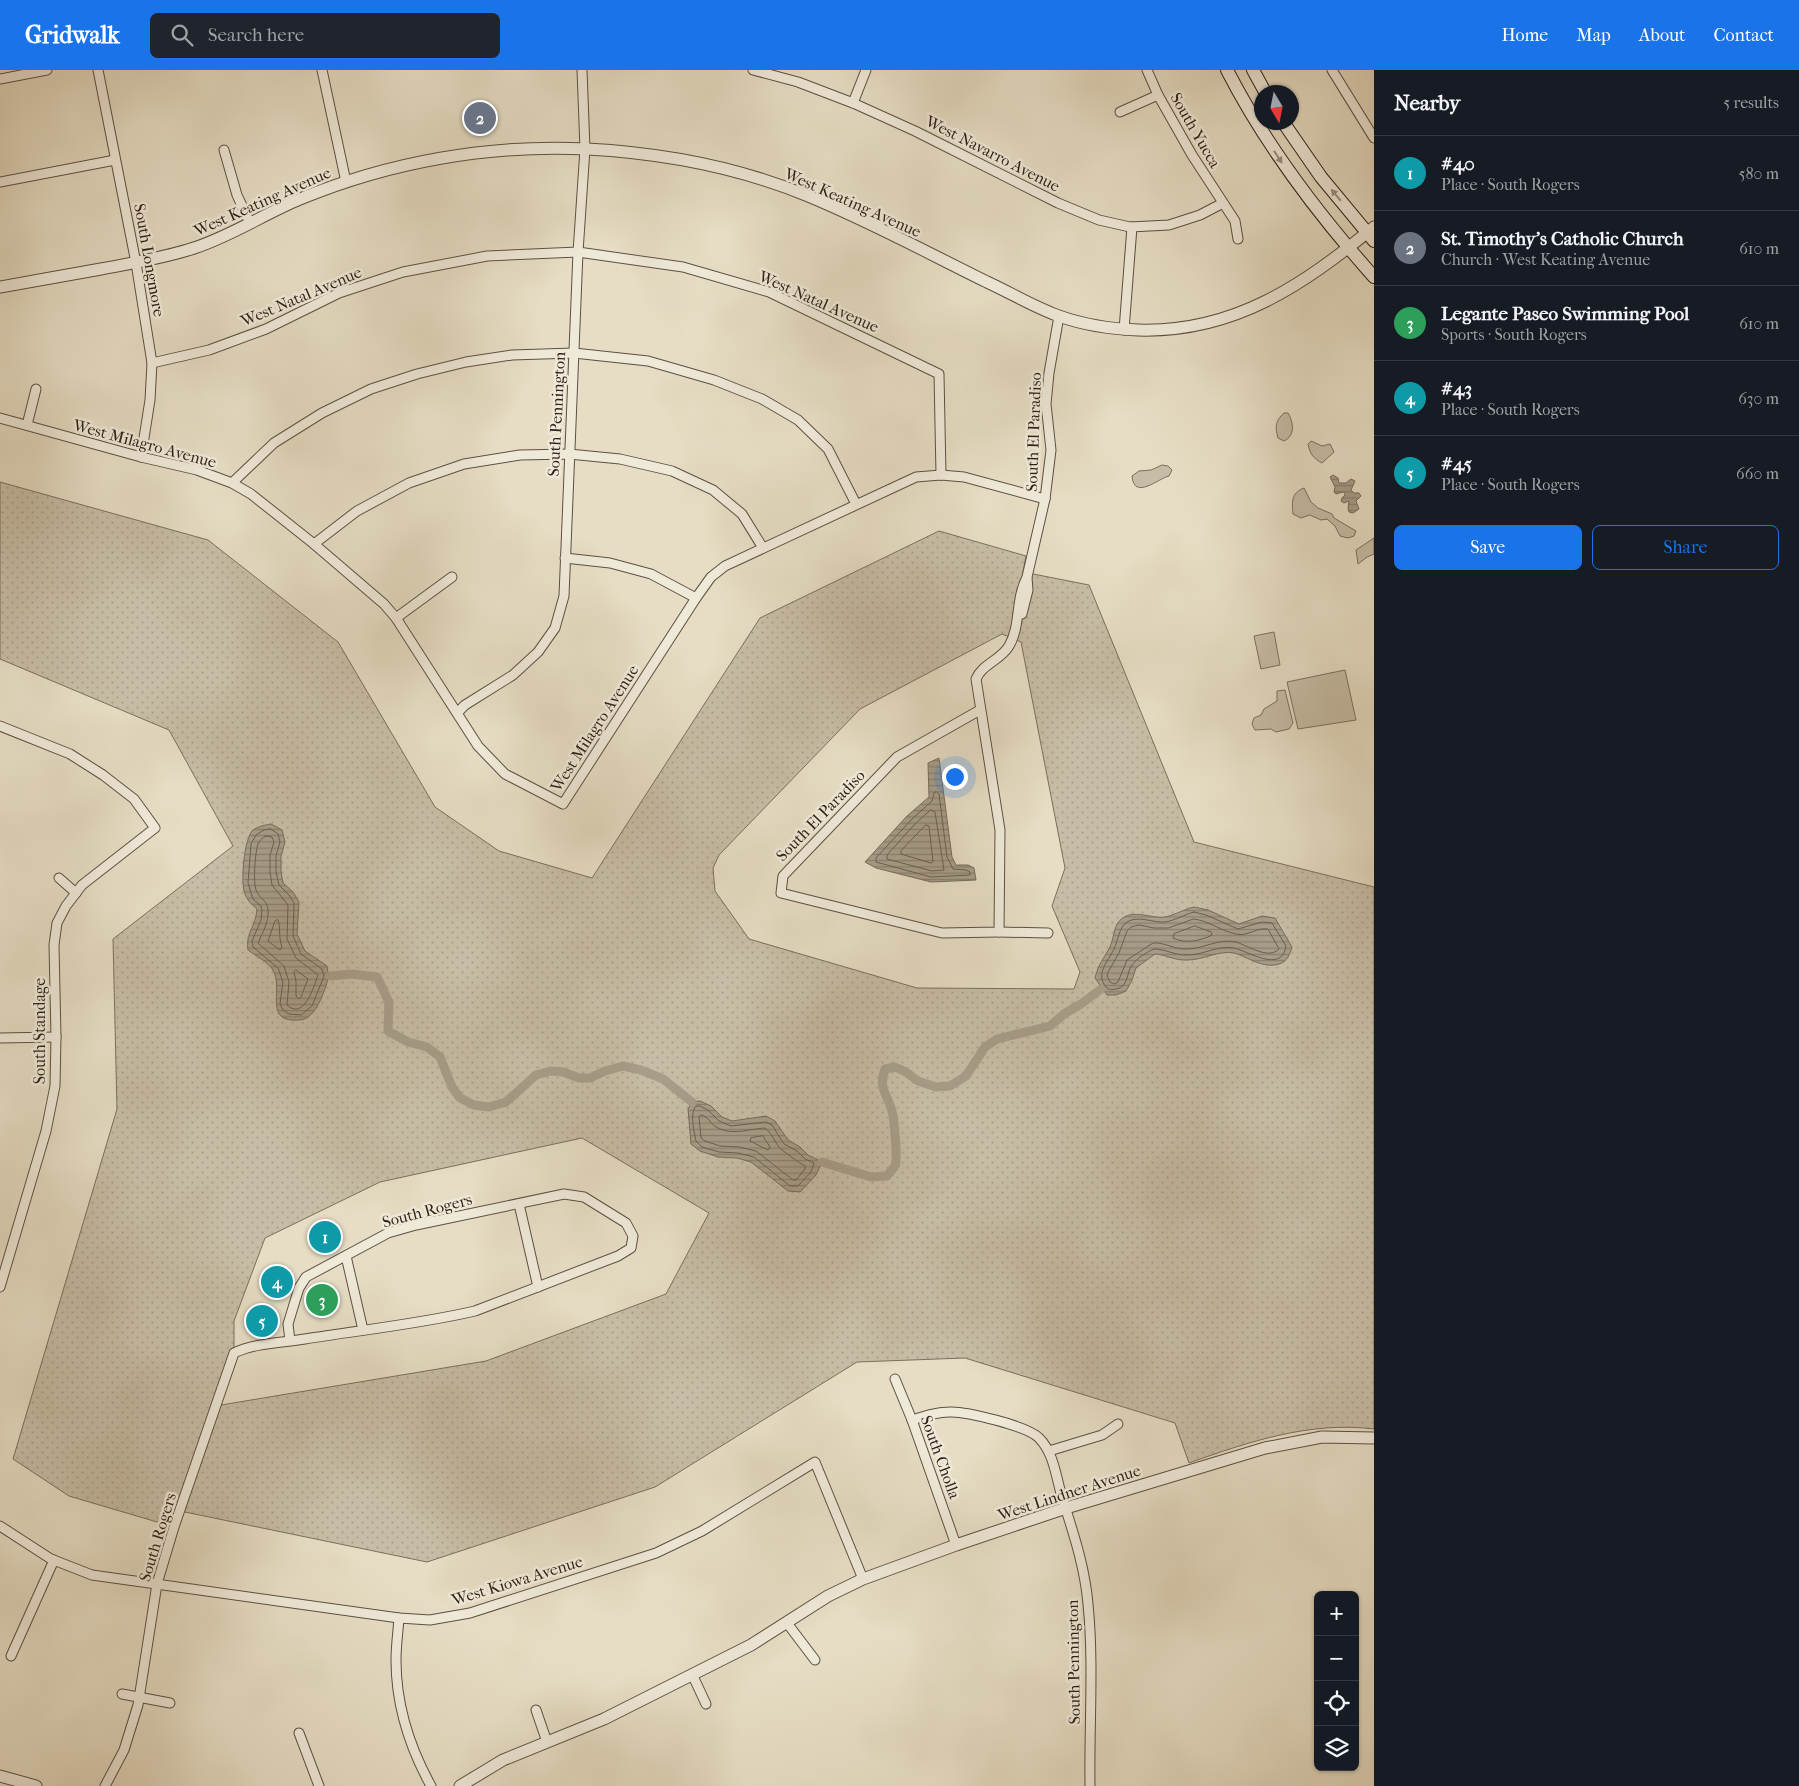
<!DOCTYPE html>
<html lang="en">
<head>
<meta charset="utf-8">
<style>
  body { margin:0; font-family:"IM FELL French Canon",serif; background:#20242c; color:#f1f3f6 }
  .controls { position:absolute; right:15px; bottom:15px; display:grid; overflow:hidden; border-radius:8px; box-shadow:0 1px 4px #0004 }
  .controls button { width:45px; height:45px; display:grid; place-items:center; padding:0; border:0; border-bottom:1px solid #363941; background:#171b24; color:#f1f3f6; font:25px sans-serif }
  .compass { position:absolute; left:1254px; top:15px; width:45px; height:45px; border-radius:50%; background:#171b24; box-shadow:0 1px 4px #0004; rotate:170deg }
  .you { position:absolute; left:954px; top:706px; width:18px; height:18px; margin:-12px; border:4px solid #fff; border-radius:50%; background:#1a73e8; box-shadow:0 0 0 8px #1a73e833 }
  .badge { display:grid; place-items:center; width:32px; height:32px; border-radius:50%; background:#1a73e8; color:#fff; font-size:16px; font-weight:700 }
  .pin { position:absolute; translate:-50% -50%; border:2px solid #fff; box-shadow:0 1px 5px #0006 }
  .list { margin:0; padding:0; list-style:none }
  h2 { display:flex; justify-content:space-between; align-items:center; height:65px; margin:0; padding:0 20px; font-size:21px }
  h2 small { font-size:16px; font-weight:400; color:#9ea1a6 }
  .list li { display:grid; grid-template-columns:32px 1fr auto; gap:15px; align-items:center; box-sizing:border-box; height:75px; padding:0 20px; border-top:1px solid #363941 }
  .list b { display:block; font-size:19px; white-space:nowrap }
  .list p { margin:0; font-size:16px; white-space:nowrap; color:#9ea1a6 }
  .list em { font-size:16px; font-style:normal; color:#9ea1a6 }
  .actions { display:flex; gap:10px; padding:15px 20px }
  .actions a { flex:1; padding:11px 0; border:1px solid #1a73e8; border-radius:8px; text-align:center; font-size:18px; color:#1a73e8 }
  .actions .main { background:#1a73e8; color:#fff }
  .icon { flex:none; width:28px; height:28px; fill:none; stroke:currentColor; stroke-width:2; stroke-linecap:round; stroke-linejoin:round }
  .map { position:relative; flex:none; width:1374px; height:1716px; overflow:hidden }
  header { display:flex; align-items:center; gap:30px; box-sizing:border-box; height:70px; padding:0 25px; background:#1a73e8; color:#fff }
  header strong { font-size:24px }
  nav { display:flex; gap:28px; margin-inline-start:auto; font-size:18px }
  .search { width:350px; height:45px; background:#20242c; display:flex; align-items:center; gap:12px; box-sizing:border-box; padding:0 18px; border-radius:8px; color:#9ea1a6; font-size:19px }
  main { display:flex }
  aside { flex:1; background:#171b24 }
  .map>svg:first-child { display:block }
  .grass { fill:url(#grass-dots); stroke:#7a6f5e; fill-rule:evenodd }
  .park { fill:#c7bda6; stroke:#7a6f5e }
  .water { fill:url(#water-rules); stroke:#776b5b }
  .lines { fill:none; stroke-linecap:round; stroke-linejoin:round }
  .shore { stroke:#6a5f50; stroke-width:1 }
  .canal { stroke:#a79d89; stroke-width:9 }
  .minor-casing { stroke:#5c5042; stroke-width:11 }
  .tertiary-casing { stroke:#5c5042; stroke-width:13 }
  .secondary-casing { stroke:#2e2116; stroke-width:14 }
  .minor { stroke:#efe9d9; stroke-width:9 }
  .tertiary { stroke:#efe9d9; stroke-width:11 }
  .secondary { stroke:#efe9d9; stroke-width:12 }
  .oneway { fill:#988f81 }
  .labels { text-anchor:middle; stroke-width:5; stroke-linejoin:round; paint-order:stroke }
  .street-label { font-size:16px; fill:#2e2116; stroke:#efe9d9 }
</style>
</head>
<body>
<header>
<strong>Gridwalk</strong>
<div class="search"><svg class="icon" aria-label="search" viewBox="0 0 24 24"><circle cx="10" cy="10" r="6"/><path d="M15 15l6 6"/></svg>Search here</div>
<nav><a>Home</a><a>Map</a><a>About</a><a>Contact</a></nav>
</header>
<main>
<div class="map">
<svg width="1374" height="1716" viewBox="0 0 1374 1716">
  <defs>
    <pattern id="grass-dots" width="8" height="8" patternUnits="userSpaceOnUse" patternTransform="scale(1.25)"><rect width="8" height="8" fill="#c7bda6"/><path d="M2 2h.1M6 6h.1" fill="none" stroke="#aba28e" stroke-width="1.8" stroke-linecap="round"/></pattern>
    <pattern id="water-rules" width="6" height="5" patternUnits="userSpaceOnUse" patternTransform="scale(1.25)"><rect width="6" height="5" fill="#a79d89"/><path d="M0 2.5h6" fill="none" stroke="#88806f"/></pattern>
  </defs>
  <rect width="100%" height="100%" fill="#e6ddc4"/>
  <filter id="stains"><feTurbulence type="fractalNoise" baseFrequency=".004" numOctaves="4"/><feColorMatrix values="0 0 0 0 .2 0 0 0 0 .09 0 0 0 0 .02 0 0 0 .5 -.17"/></filter>
  <radialGradient id="worn" r=".72"><stop offset=".6" stop-color="#630" stop-opacity="0"/><stop offset="1" stop-color="#630" stop-opacity=".3"/></radialGradient>
  <!-- grass -->
  <path class="grass" d="M 0,412 L 208,470 L 338,572 L 435,737 L 499,781 L 592,808 L 760,548 L 939,461 L 1026,486 L 1023,502 L 1089,515 L 1194,772 L 1374,817 L 1374,1359 C 1310,1351 1248,1372 1189,1393 L 1175,1353 L 965,1288 L 857,1292 L 655,1417 L 427,1492 L 180,1441 L 174,1457 L 69,1426 L 13,1389 L 117,1039 L 113,869 L 233,776 L 169,660 L 0,589 ZM 1002,564 L 1021,572 L 1065,798 L 1052,836 L 1080,902 L 1074,919 L 917,918 L 749,869 L 715,821 L 713,798 L 719,785 L 860,639 ZM 582,1068 L 709,1143 L 666,1224 L 486,1291 L 215,1336 L 234,1283 L 234,1251 L 265,1168 L 380,1112 Z"/>
  <!-- park -->
  <g class="park">
    <path d="M 1284,343 L 1288,343 C 1294,353 1295,366 1284,371 L 1278,368 C 1275,357 1275,351 1284,343 Z"/>
    <path d="M 1311,371 L 1322,376 L 1330,374 L 1334,382 L 1322,393 C 1313,388 1310,384 1308,374 Z"/>
    <path d="M 1162,395 L 1168,396 L 1172,400 L 1169,406 C 1159,408 1134,431 1132,406 L 1139,401 L 1151,400 Z"/>
    <path d="M 1304,418 L 1311,432 L 1318,438 L 1332,444 L 1334,448 L 1356,461 L 1354,466 L 1348,468 L 1340,466 L 1335,456 L 1327,449 L 1321,450 L 1310,445 L 1301,448 L 1293,444 C 1292,432 1291,423 1304,418 Z"/>
    <path d="M 1374,468 L 1374,484 L 1367,487 L 1358,494 L 1356,480 Z"/>
    <path d="M 1274,562 L 1280,595 L 1261,599 L 1254,566 Z"/>
    <path d="M 1345,600 L 1356,650 L 1298,659 L 1287,612 Z"/>
    <path d="M 1285,620 L 1293,653 L 1289,659 L 1276,662 L 1271,659 L 1255,660 L 1252,654 L 1254,648 L 1261,645 L 1264,639 L 1277,631 L 1277,621 Z"/>
  </g>
  <!-- water -->
  <g class="water">
    <path d="M 1333,405 L 1338,408 L 1339,413 L 1346,413 L 1351,409 L 1355,411 L 1351,420 L 1354,423 L 1359,423 L 1361,426 L 1356,431 L 1359,439 L 1353,443 L 1349,442 L 1348,438 L 1349,431 L 1344,433 L 1341,431 L 1342,428 L 1345,425 L 1345,423 L 1343,422 L 1336,424 L 1334,422 L 1335,417 L 1330,407 Z"/>
    <path d="M 939,688 L 952,787 L 956,795 L 968,795 L 974,798 L 976,810 L 931,812 L 876,798 L 865,792 L 907,746 L 929,727 L 928,693 Z"/>
    <path d="M 271,754 L 282,760 L 285,772 L 281,786 L 281,802 L 283,813 L 293,822 L 299,832 L 297,864 L 305,881 L 327,896 C 330,909 326,916 321,929 C 317,937 311,949 300,950 C 263,953 283,922 274,902 C 270,893 256,886 248,880 C 245,864 256,856 257,839 C 251,834 246,829 244,821 C 241,809 244,769 253,760 C 259,756 265,755 271,754 Z"/>
    <path d="M 1194,837 L 1208,840 L 1239,854 L 1262,846 L 1275,848 L 1292,877 C 1290,884 1287,892 1279,894 C 1263,899 1248,887 1234,883 C 1219,880 1203,890 1188,890 C 1176,891 1167,885 1155,884 L 1136,898 L 1132,910 L 1126,921 L 1116,925 L 1107,925 L 1095,908 C 1098,895 1104,888 1110,877 C 1113,870 1114,860 1117,854 C 1129,836 1149,849 1165,847 C 1172,846 1185,839 1194,837 Z"/>
    <path d="M 700,1031 L 711,1036 L 722,1047 L 732,1051 L 766,1046 L 775,1051 L 788,1070 L 800,1077 L 808,1085 L 822,1092 L 816,1105 L 800,1122 L 788,1121 L 751,1092 L 737,1088 L 718,1087 L 700,1081 L 691,1074 L 688,1039 L 692,1032 Z"/>
  </g>
  <g class="lines">
    <!-- shore -->
    <g class="shore">
      <path d="M 937,722 L 939,724 L 947,787 L 953,799 L 966,800 L 970,802 L 970,805 L 931,807 L 876,792 L 876,788 L 911,750 L 932,731 L 934,723 Z"/>
      <path d="M 931,740 L 935,742 L 944,800 L 932,801 L 887,789 L 887,785 L 915,754 Z"/>
      <path d="M 926,755 L 929,756 L 933,792 L 931,793 L 901,784 L 901,781 Z"/>
      <path d="M 271,759 L 278,764 L 280,772 L 276,786 L 276,802 L 279,815 L 289,825 L 294,833 L 293,866 L 301,884 L 322,899 L 324,906 L 312,936 L 301,945 L 289,944 L 283,940 L 280,934 L 283,912 L 278,898 L 253,877 L 252,871 L 261,850 L 262,840 L 261,836 L 253,829 L 248,813 L 251,774 L 256,765 L 264,760 Z"/>
      <path d="M 266,766 L 272,767 L 274,772 L 270,785 L 270,802 L 272,815 L 288,835 L 287,869 L 296,888 L 318,905 C 314,916 304,951 287,935 L 289,912 L 284,896 L 258,873 C 263,862 269,851 268,840 C 268,831 259,828 256,820 C 253,812 255,783 258,774 C 260,770 262,768 266,766 Z"/>
      <path d="M 1194,842 L 1206,845 L 1238,859 L 1262,852 L 1272,853 L 1286,876 C 1282,904 1248,881 1234,878 C 1218,875 1203,885 1188,885 C 1176,886 1166,879 1154,879 C 1147,882 1137,888 1132,895 C 1126,903 1129,917 1116,919 C 1112,920 1109,920 1106,917 C 1095,903 1108,892 1114,879 C 1118,871 1119,857 1127,852 C 1138,845 1153,853 1165,852 C 1174,851 1185,844 1194,842 Z"/>
      <path d="M 1194,849 C 1209,851 1221,861 1236,864 C 1247,867 1257,857 1268,859 L 1279,879 C 1268,890 1249,876 1236,872 C 1219,868 1203,879 1187,879 C 1175,880 1165,872 1153,873 L 1127,890 L 1118,912 L 1114,914 L 1110,912 L 1107,906 L 1108,902 L 1119,883 L 1127,861 L 1131,857 L 1139,855 L 1154,858 L 1168,858 Z"/>
      <path d="M 278,850 C 281,857 278,866 282,877 L 280,880 L 268,871 L 275,851 Z"/>
      <path d="M 1195,856 L 1211,862 L 1212,865 C 1200,871 1185,874 1173,868 L 1174,864 Z"/>
      <path d="M 296,900 L 308,909 L 301,927 L 299,929 L 296,926 L 296,911 L 294,902 Z"/>
      <path d="M 700,1036 L 708,1040 L 719,1051 L 731,1056 L 766,1052 L 772,1055 L 784,1074 L 797,1081 L 805,1089 L 814,1093 L 811,1102 L 798,1116 L 790,1116 L 754,1087 L 738,1083 L 719,1082 L 702,1077 L 696,1071 C 694,1061 690,1046 695,1037 Z"/>
      <path d="M 701,1045 C 708,1046 710,1053 716,1057 C 732,1066 748,1059 765,1058 C 772,1063 774,1071 779,1077 C 781,1080 801,1094 805,1096 L 805,1099 L 796,1110 L 793,1110 L 756,1081 L 739,1077 L 720,1076 L 705,1071 L 701,1068 L 699,1047 Z"/>
      <path d="M 763,1066 L 770,1077 L 768,1080 L 750,1071 L 751,1068 Z"/>
    </g>
    <!-- canal -->
    <g class="canal">
      <path d="M 330,906 L 351,904 L 377,907 L 389,932 L 388,961 L 408,972 L 427,977 L 440,987 L 452,1017 L 460,1028 L 474,1035 L 489,1037 L 506,1032 L 536,1005 L 551,1001 L 563,1002 L 579,1008 L 590,1008 L 605,1001 L 623,996 L 641,1000 L 663,1009 L 692,1032"/>
      <path d="M 822,1092 L 871,1107 L 887,1106 C 889,1103 893,1099 895,1096 C 898,1090 894,1048 892,1041 C 887,1023 878,1019 885,999 L 895,997 L 906,1002 L 918,1011 L 936,1017 L 950,1016 L 966,1006 L 985,977 L 997,969 L 1050,956 L 1064,944 L 1081,934 L 1101,919"/>
    </g>
    <defs>
      <g id="minor">
        <path d="M 98,0 L 136,193 L 152,293 L 150,330 L 141,387"/>
        <path d="M 322,0 L 346,112"/>
        <path d="M 753,0 L 798,12 L 853,33 L 915,61 L 1058,133 L 1099,150 L 1130,157 L 1169,155 L 1200,145 L 1223,133"/>
        <path d="M 1147,0 L 1158,25 L 1192,85 L 1235,151 L 1238,169"/>
        <path d="M 1332,0 L 1374,68"/>
        <path d="M 0,9 L 47,0"/>
        <path d="M 853,33 L 866,0"/>
        <path d="M 1120,42 L 1158,25"/>
        <path d="M 224,80 L 237,125 L 250,153"/>
        <path d="M 0,112 L 115,90"/>
        <path d="M 1124,260 L 1132,157"/>
        <path d="M 152,293 L 209,280 L 266,259 L 339,223 L 403,202 L 487,186 L 578,182 L 683,197 L 769,222 L 939,304 L 941,405"/>
        <path d="M 0,348 L 141,387 L 197,400 L 232,413 L 251,424 L 314,474 L 384,534 L 396,548 L 478,676 L 505,704 L 563,734 L 696,528 L 711,507 L 725,496 L 916,407 L 941,405 L 964,407 L 1045,429"/>
        <path d="M 27,355 L 36,319"/>
        <path d="M 232,413 L 274,373 L 322,343 L 371,319 L 417,304 L 466,292 L 512,285 L 574,283 L 648,291 L 714,310 L 762,329 L 798,350 L 828,379 L 856,434"/>
        <path d="M 314,474 L 357,441 L 409,413 L 464,394 L 520,385 L 569,384 L 620,389 L 672,401 L 713,420 L 742,444 L 763,478"/>
        <path d="M 565,488 L 610,493 L 651,504 L 696,528"/>
        <path d="M 1022,544 L 1028,520 L 1027,508"/>
        <path d="M 396,548 L 452,507"/>
        <path d="M 980,640 L 897,687 L 783,806 L 781,823 L 942,863 L 999,862 L 1000,760 L 976,609 C 982,594 1001,590 1009,576 C 1021,556 1015,530 1027,507 L 1045,429 L 1051,380 L 1046,334 L 1049,303 L 1059,246"/>
        <path d="M 458,642 L 465,635 L 513,605 L 538,582 L 555,558 L 564,526 L 578,182 L 585,79 L 582,0"/>
        <path d="M 0,656 L 70,684 L 103,705 L 134,729 L 155,758 L 82,815 L 66,836 L 57,853 L 54,875 L 56,967 L 55,1016 L 46,1061 L 0,1217"/>
        <path d="M 59,808 L 76,823"/>
        <path d="M 999,862 L 1048,863"/>
        <path d="M 0,968 L 56,967"/>
        <path d="M 519,1134 L 538,1217"/>
        <path d="M 346,1186 L 363,1260"/>
        <path d="M 895,1309 L 912,1350 L 956,1475"/>
        <path d="M 912,1350 C 924,1346 936,1342 949,1342 C 965,1341 1028,1356 1039,1368 C 1054,1383 1056,1407 1062,1427 C 1073,1462 1085,1497 1088,1534 C 1094,1594 1089,1655 1090,1716"/>
        <path d="M 1049,1381 L 1102,1365 L 1118,1354"/>
        <path d="M 0,1456 L 51,1489 L 92,1505 L 399,1548 L 430,1550 L 470,1543 L 656,1483 L 702,1461 L 815,1392 L 863,1509"/>
        <path d="M 399,1548 C 398,1562 396,1576 396,1590 C 396,1635 410,1678 431,1716"/>
        <path d="M 787,1553 L 815,1590"/>
        <path d="M 11,1586 L 54,1490"/>
        <path d="M 692,1604 L 706,1634"/>
        <path d="M 122,1624 L 170,1633"/>
        <path d="M 536,1640 L 547,1672"/>
        <path d="M 299,1663 L 319,1716"/>
        <path d="M 105,1716 L 124,1680 L 138,1635 L 157,1514 L 174,1457 L 234,1283 C 255,1273 281,1273 305,1269 C 361,1260 419,1254 475,1241 L 618,1186 L 631,1178 L 633,1166 L 626,1153 L 584,1127 L 564,1124 L 416,1155 L 388,1163 L 306,1207 L 299,1218 L 288,1254 L 290,1271"/>
      </g>
      <g id="tertiary">
        <path d="M 0,217 C 34,211 67,205 101,199 C 132,193 164,188 194,178 C 231,166 264,144 300,129 C 389,92 490,74 587,79 C 662,83 738,97 808,126 C 869,151 928,183 987,212 C 1011,223 1034,237 1059,246 C 1084,255 1112,259 1138,260 C 1234,263 1303,215 1374,157"/>
        <path d="M 0,1706 L 36,1716"/>
        <path d="M 460,1716 L 503,1690 L 604,1649 L 751,1575 L 828,1526 L 863,1509 L 956,1475 L 1066,1438 L 1265,1378 L 1322,1367 L 1374,1368"/>
      </g>
      <g id="secondary">
        <path d="M 1227,0 C 1266,76 1317,143 1374,207"/>
        <path d="M 1253,0 L 1265,22"/>
        <path d="M 1283,52 L 1321,107 L 1374,171"/>
      </g>
    </defs>
    <!-- minor casing -->
    <use href="#minor" class="minor-casing"/>
    <!-- tertiary casing -->
    <use href="#tertiary" class="tertiary-casing"/>
    <!-- secondary casing -->
    <use href="#secondary" class="secondary-casing"/>
    <!-- minor -->
    <use href="#minor" class="minor"/>
    <!-- tertiary -->
    <use href="#tertiary" class="tertiary"/>
    <!-- secondary -->
    <use href="#secondary" class="secondary"/>
  </g>
  <!-- one-way arrows -->
  <defs><path id="oneway-solid" d="M-6-.8H1V-3.2L6.5 0L1 3.2V.8H-6Z" transform="scale(1.25)"/></defs>
  <g class="oneway">
    <use href="#oneway-solid" transform="translate(1278 87) rotate(57)"/>
    <use href="#oneway-solid" transform="translate(1336 125) rotate(-130)"/>
  </g>
  <g class="labels">
    <!-- street labels -->
    <g class="street-label">
      <text transform="translate(1196 60) rotate(60)" y="6">South Yucca</text>
      <text transform="translate(993 83) rotate(27)" y="6">West Navarro Avenue</text>
      <text transform="translate(262 131) rotate(-24)" y="6">West Keating Avenue</text>
      <text transform="translate(853 132) rotate(24)" y="6">West Keating Avenue</text>
      <text transform="translate(150 190) rotate(80)" y="6">South Longmore</text>
      <text transform="translate(301 226) rotate(-23)" y="6">West Natal Avenue</text>
      <text transform="translate(819 231) rotate(24)" y="6">West Natal Avenue</text>
      <text transform="translate(556 344) rotate(-87)" y="6">South Pennington</text>
      <text transform="translate(1033 362) rotate(-88)" y="6">South El Paradiso</text>
      <text transform="translate(145 373) rotate(15)" y="6">West Milagro Avenue</text>
      <text transform="translate(594 658) rotate(-57)" y="6">West Milagro Avenue</text>
      <text transform="translate(820 745) rotate(-46)" y="6">South El Paradiso</text>
      <text transform="translate(39 961) rotate(-90)" y="6">South Standage</text>
      <text transform="translate(427 1140) rotate(-15)" y="6">South Rogers</text>
      <text transform="translate(941 1387) rotate(70)" y="6">South Cholla</text>
      <text transform="translate(1069 1422) rotate(-18)" y="6">West Lindner Avenue</text>
      <text transform="translate(157 1467) rotate(-73)" y="6">South Rogers</text>
      <text transform="translate(517 1510) rotate(-17)" y="6">West Kiowa Avenue</text>
      <text transform="translate(1073 1592) rotate(-91)" y="6">South Pennington</text>
    </g>
  </g>
  <rect width="100%" height="100%" filter="url(#stains)"/>
  <rect width="100%" height="100%" fill="url(#worn)"/>
</svg>
<div class="controls">
<button>+</button>
<button>−</button>
<button><svg class="icon" aria-label="locate" viewBox="0 0 24 24"><circle cx="12" cy="12" r="6"/><path d="M12 2v4M12 18v4M2 12h4M18 12h4"/></svg></button>
<button><svg class="icon" aria-label="layers" viewBox="0 0 24 24"><path d="M12 4l9 5-9 5-9-5zM3 14l9 5 9-5"/></svg></button>
</div>
<svg class="compass" viewBox="-18 -18 36 36"><path d="M0-13l5 13h-10z" fill="#e53935"/><path d="M0 13l5-13h-10z" fill="#9ea1a6"/></svg>
<div class="you"></div>
<div class="pin badge" style="left:325px;top:1167px;background:#0f9aa8">1</div>
<div class="pin badge" style="left:480px;top:48px;background:#6b7280">2</div>
<div class="pin badge" style="left:322px;top:1230px;background:#2e9e5b">3</div>
<div class="pin badge" style="left:277px;top:1212px;background:#0f9aa8">4</div>
<div class="pin badge" style="left:262px;top:1251px;background:#0f9aa8">5</div>
</div>
<aside>
<h2>Nearby<small>5 results</small></h2>
<ul class="list">
<li><span class="badge" style="background:#0f9aa8">1</span><div><b>#40</b><p>Place · South Rogers</p></div><em>580 m</em></li>
<li><span class="badge" style="background:#6b7280">2</span><div><b>St. Timothy's Catholic Church</b><p>Church · West Keating Avenue</p></div><em>610 m</em></li>
<li><span class="badge" style="background:#2e9e5b">3</span><div><b>Legante Paseo Swimming Pool</b><p>Sports · South Rogers</p></div><em>610 m</em></li>
<li><span class="badge" style="background:#0f9aa8">4</span><div><b>#43</b><p>Place · South Rogers</p></div><em>630 m</em></li>
<li><span class="badge" style="background:#0f9aa8">5</span><div><b>#45</b><p>Place · South Rogers</p></div><em>660 m</em></li>
</ul>
<div class="actions"><a class="main">Save</a><a>Share</a></div>
</aside>
</main>
</body>
</html>
